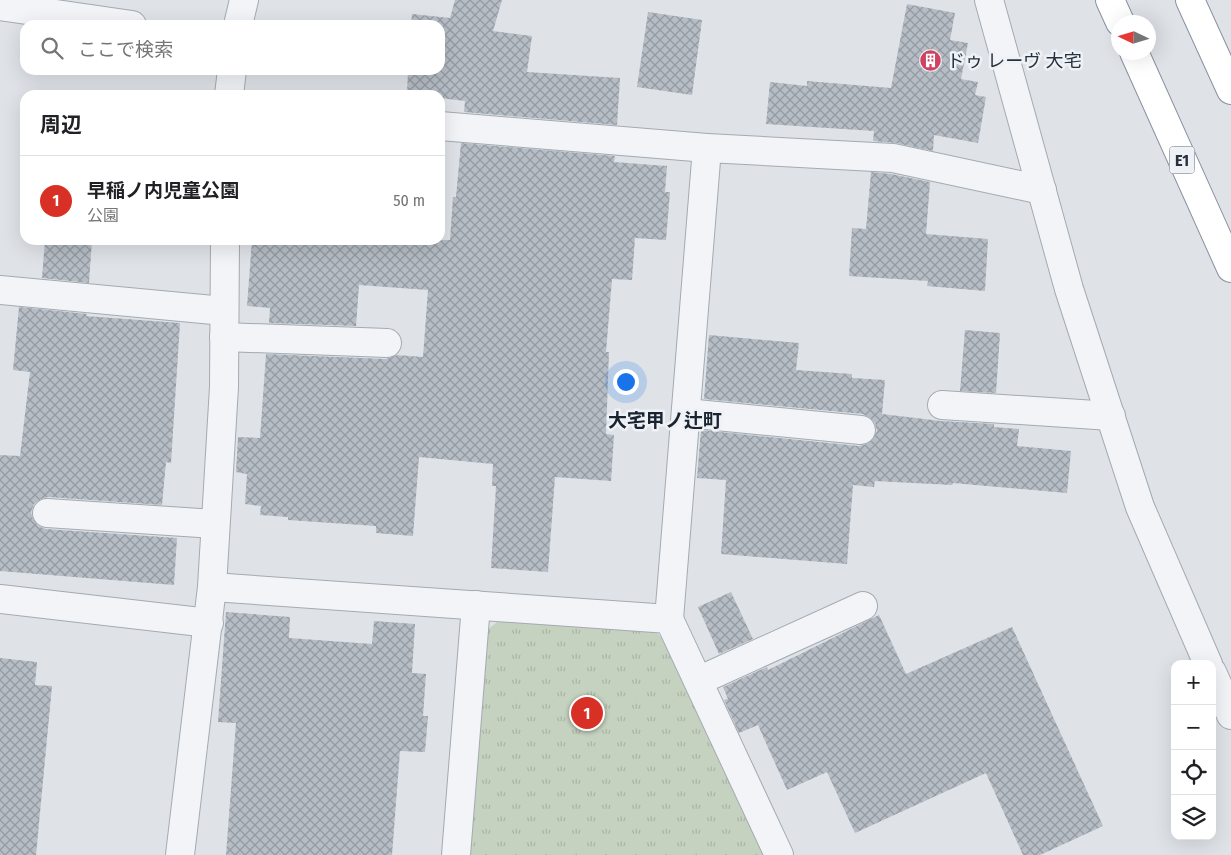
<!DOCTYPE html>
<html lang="ja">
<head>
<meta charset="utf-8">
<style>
  body { margin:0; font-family:"Fira Sans Condensed","Noto Sans JP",sans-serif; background:#f6f6f6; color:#202124 }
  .controls { position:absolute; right:15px; bottom:15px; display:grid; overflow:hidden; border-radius:10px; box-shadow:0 5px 20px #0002 }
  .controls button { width:45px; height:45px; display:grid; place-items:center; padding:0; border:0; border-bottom:1px solid #e0e0e0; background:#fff; color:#202124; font:25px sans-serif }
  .compass { position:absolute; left:1111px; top:15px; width:45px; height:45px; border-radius:50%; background:#fff; box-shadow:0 5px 20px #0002; rotate:274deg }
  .you { position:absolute; left:625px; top:381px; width:18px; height:18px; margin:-12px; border:4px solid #fff; border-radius:50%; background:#1a73e8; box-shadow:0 0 0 8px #1a73e833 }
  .badge { display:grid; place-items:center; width:32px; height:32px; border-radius:50%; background:#d93025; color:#fff; font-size:16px; font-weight:700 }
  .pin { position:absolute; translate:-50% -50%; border:2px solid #fff; box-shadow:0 1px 5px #0006 }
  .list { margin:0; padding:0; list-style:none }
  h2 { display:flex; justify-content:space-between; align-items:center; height:65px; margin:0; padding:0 20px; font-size:21px }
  h2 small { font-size:16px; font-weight:400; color:#757577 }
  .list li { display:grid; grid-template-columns:32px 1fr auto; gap:15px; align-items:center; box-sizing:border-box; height:90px; padding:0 20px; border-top:1px solid #e0e0e0 }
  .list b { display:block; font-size:19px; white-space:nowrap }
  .list p { margin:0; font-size:16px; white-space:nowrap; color:#757577 }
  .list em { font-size:16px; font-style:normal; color:#757577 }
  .icon { flex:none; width:28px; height:28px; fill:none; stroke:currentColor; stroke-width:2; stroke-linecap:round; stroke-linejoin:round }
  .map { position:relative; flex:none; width:1231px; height:855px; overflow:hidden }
  .search { position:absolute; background:#fff; box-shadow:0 5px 20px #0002; left:20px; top:20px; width:425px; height:55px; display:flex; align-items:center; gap:12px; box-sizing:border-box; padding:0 18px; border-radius:15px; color:#757577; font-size:19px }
  .panel { position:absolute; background:#fff; box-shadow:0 5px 20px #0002; left:20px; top:90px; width:425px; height:155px; border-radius:15px }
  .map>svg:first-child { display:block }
  .park { fill:url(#park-tufts) }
  .building { fill:url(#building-cross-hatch) }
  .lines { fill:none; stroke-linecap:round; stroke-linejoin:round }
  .minor-casing { stroke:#a4aab2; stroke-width:30 }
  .highway-casing { stroke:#86929f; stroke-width:30 }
  .minor { stroke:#f2f4f7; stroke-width:28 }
  .highway { stroke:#fff; stroke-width:28 }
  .labels { text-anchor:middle; stroke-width:5; stroke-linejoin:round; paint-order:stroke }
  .shield { fill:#eef2f6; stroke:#636c76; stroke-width:1 }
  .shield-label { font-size:16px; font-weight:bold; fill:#28323f }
  .poi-label { font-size:18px; fill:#28323f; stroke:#eef2f6; text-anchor:start }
  .neighbourhood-label { font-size:19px; font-weight:bold; fill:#1a2330; stroke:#eef2f6 }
</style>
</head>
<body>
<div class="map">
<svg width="1231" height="855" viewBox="0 0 1231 855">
  <defs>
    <pattern id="park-tufts" width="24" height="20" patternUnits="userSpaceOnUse" patternTransform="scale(1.25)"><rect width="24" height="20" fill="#c6d2c0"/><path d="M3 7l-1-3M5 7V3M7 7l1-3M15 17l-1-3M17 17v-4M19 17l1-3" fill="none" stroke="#aab5a6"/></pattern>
    <pattern id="building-cross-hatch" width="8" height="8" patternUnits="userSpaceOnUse" patternTransform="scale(1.25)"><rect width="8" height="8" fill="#b6bdc5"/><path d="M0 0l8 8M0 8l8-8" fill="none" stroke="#949aa1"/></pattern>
  </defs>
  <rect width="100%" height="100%" fill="#dfe3e8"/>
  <!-- park -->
  <path class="park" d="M 501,619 L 651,627 L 662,638 L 763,855 L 466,855 L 483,633 Z"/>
  <!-- building -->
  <g class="building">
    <path d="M 455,0 L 502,0 L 493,31 L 532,36 L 527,72 L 620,78 L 617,125 L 464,112 L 465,101 L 440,98 L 440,95 L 407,94 L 408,70 L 440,70 L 440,25 L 411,25 L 412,14 L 450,18 Z"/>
    <path d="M 907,4 L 955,13 L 950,40 L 968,43 L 961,79 L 978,82 L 975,95 L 986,97 L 978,143 L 934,135 L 933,151 L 896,143 L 873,141 L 874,131 L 766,124 L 770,82 L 807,86 L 807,81 L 891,88 Z"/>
    <path d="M 648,12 L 702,20 L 692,95 L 637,87 Z"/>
    <path d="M 461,143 L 615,156 L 614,162 L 667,166 L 665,192 L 670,192 L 666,240 L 635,238 L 632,280 L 612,279 L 606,352 L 609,352 L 606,434 L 614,435 L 611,481 L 555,477 L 548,572 L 491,568 L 496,486 L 492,486 L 493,464 L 419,457 L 413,536 L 376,533 L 376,526 L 288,520 L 288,517 L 260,515 L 261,506 L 245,504 L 247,474 L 236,472 L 238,437 L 260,438 L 266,354 L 386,359 L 397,355 L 423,357 L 428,290 L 359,285 L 356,326 L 269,323 L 270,308 L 247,306 L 252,240 L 450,240 L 453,197 L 456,197 Z"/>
    <path d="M 871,172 L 891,174 L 930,182 L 926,234 L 988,239 L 985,291 L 927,286 L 928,281 L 849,276 L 852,228 L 866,229 Z"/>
    <path d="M 45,240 L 92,240 L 89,283 L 42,278 Z"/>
    <path d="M 19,307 L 87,314 L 86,316 L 180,323 L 171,463 L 166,462 L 162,505 L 48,497 L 41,499 L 34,504 L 31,512 L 33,519 L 38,526 L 46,529 L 177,538 L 174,585 L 0,571 L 0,455 L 20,456 L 30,372 L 13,370 Z"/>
    <path d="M 965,330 L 1000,333 L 996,393 L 960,391 Z"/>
    <path d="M 709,335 L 799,343 L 796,370 L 852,374 L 852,378 L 885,380 L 882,414 L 941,421 L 994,424 L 994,427 L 1019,429 L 1017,446 L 1071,451 L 1067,493 L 953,483 L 952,485 L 875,481 L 874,487 L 853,485 L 847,564 L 721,554 L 726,480 L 697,478 L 701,430 L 859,446 L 867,444 L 873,439 L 877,431 L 875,423 L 870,418 L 863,414 L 704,399 Z"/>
    <path d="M 731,592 L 753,639 L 719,654 L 698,607 Z"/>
    <path d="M 226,612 L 290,617 L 289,638 L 372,644 L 374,621 L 415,624 L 412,673 L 426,674 L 423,716 L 428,716 L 425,752 L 400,751 L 392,855 L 226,855 L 236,723 L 218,722 Z"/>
    <path d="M 879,615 L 906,674 L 1012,627 L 1103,826 L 1040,855 L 1023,855 L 986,773 L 855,833 L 827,772 L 787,790 L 758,725 L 739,733 L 724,700 L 728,699 L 723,687 L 767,667 L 768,670 Z"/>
    <path d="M 0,658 L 37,662 L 35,685 L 52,686 L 36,855 L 0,855 Z"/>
  </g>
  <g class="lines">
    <defs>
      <g id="minor">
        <path d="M 989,0 L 1069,289 L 1140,507 L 1208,664"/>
        <path d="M 0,6 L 132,25"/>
        <path d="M 238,25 L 244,0"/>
        <path d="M 229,95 L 232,70"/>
        <path d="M 440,126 L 707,148 L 893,158 L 1042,190"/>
        <path d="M 0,290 L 224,311"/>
        <path d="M 224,337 L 387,343"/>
        <path d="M 942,405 L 1111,416"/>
        <path d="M 686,413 L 861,430"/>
        <path d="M 47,513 L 215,524"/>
        <path d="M 212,587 L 669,619 L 779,855"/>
        <path d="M 0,599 L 209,623"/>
        <path d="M 669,619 L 707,148"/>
        <path d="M 1212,672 L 1231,715"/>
        <path d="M 698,681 L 863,606"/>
        <path d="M 180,855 L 212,587 L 224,387 L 225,240"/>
        <path d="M 456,855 L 476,605"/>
      </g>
      <g id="highway">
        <path d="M 1110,0 L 1120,22"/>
        <path d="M 1190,0 L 1231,90"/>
        <path d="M 1134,52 L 1231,268"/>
      </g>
    </defs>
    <!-- minor casing -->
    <use href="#minor" class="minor-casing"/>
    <!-- highway casing -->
    <use href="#highway" class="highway-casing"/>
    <!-- minor -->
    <use href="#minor" class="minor"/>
    <!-- highway -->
    <use href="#highway" class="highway"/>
  </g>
  <!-- icons -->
  <defs>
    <symbol id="building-disc" viewBox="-11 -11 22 22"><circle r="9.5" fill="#ce4362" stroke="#eef2f6"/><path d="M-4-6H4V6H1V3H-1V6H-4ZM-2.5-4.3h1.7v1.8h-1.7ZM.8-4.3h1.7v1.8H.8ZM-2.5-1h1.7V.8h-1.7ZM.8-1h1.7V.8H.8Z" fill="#fff"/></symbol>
  </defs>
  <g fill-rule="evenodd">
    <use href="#building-disc" x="918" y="48" width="25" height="25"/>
  </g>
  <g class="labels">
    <!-- shield labels -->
    <rect class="shield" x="1169.5" y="146.5" width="25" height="27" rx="4"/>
    <g class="shield-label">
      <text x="1182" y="166">E1</text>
    </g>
    <!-- poi labels -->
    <g class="poi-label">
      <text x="947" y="67">ドゥ レーヴ 大宅</text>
    </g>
    <!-- neighbourhood labels -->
    <g class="neighbourhood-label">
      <text x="665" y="427">大宅甲ノ辻町</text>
    </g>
  </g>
</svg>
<div class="controls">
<button>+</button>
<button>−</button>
<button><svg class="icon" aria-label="locate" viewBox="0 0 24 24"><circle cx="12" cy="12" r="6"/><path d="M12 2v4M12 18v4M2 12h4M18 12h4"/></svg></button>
<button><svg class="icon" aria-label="layers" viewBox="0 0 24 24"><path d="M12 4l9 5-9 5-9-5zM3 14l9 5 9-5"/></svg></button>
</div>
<svg class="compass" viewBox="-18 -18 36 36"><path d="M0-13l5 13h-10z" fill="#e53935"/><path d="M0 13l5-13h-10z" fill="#757577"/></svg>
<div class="you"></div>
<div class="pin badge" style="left:587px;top:713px">1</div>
<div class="search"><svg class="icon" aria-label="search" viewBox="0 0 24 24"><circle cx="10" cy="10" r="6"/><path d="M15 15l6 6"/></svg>ここで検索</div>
<section class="panel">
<h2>周辺<small></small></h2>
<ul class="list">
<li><span class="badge">1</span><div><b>早稲ノ内児童公園</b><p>公園</p></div><em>50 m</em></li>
</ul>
</section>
</div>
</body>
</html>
